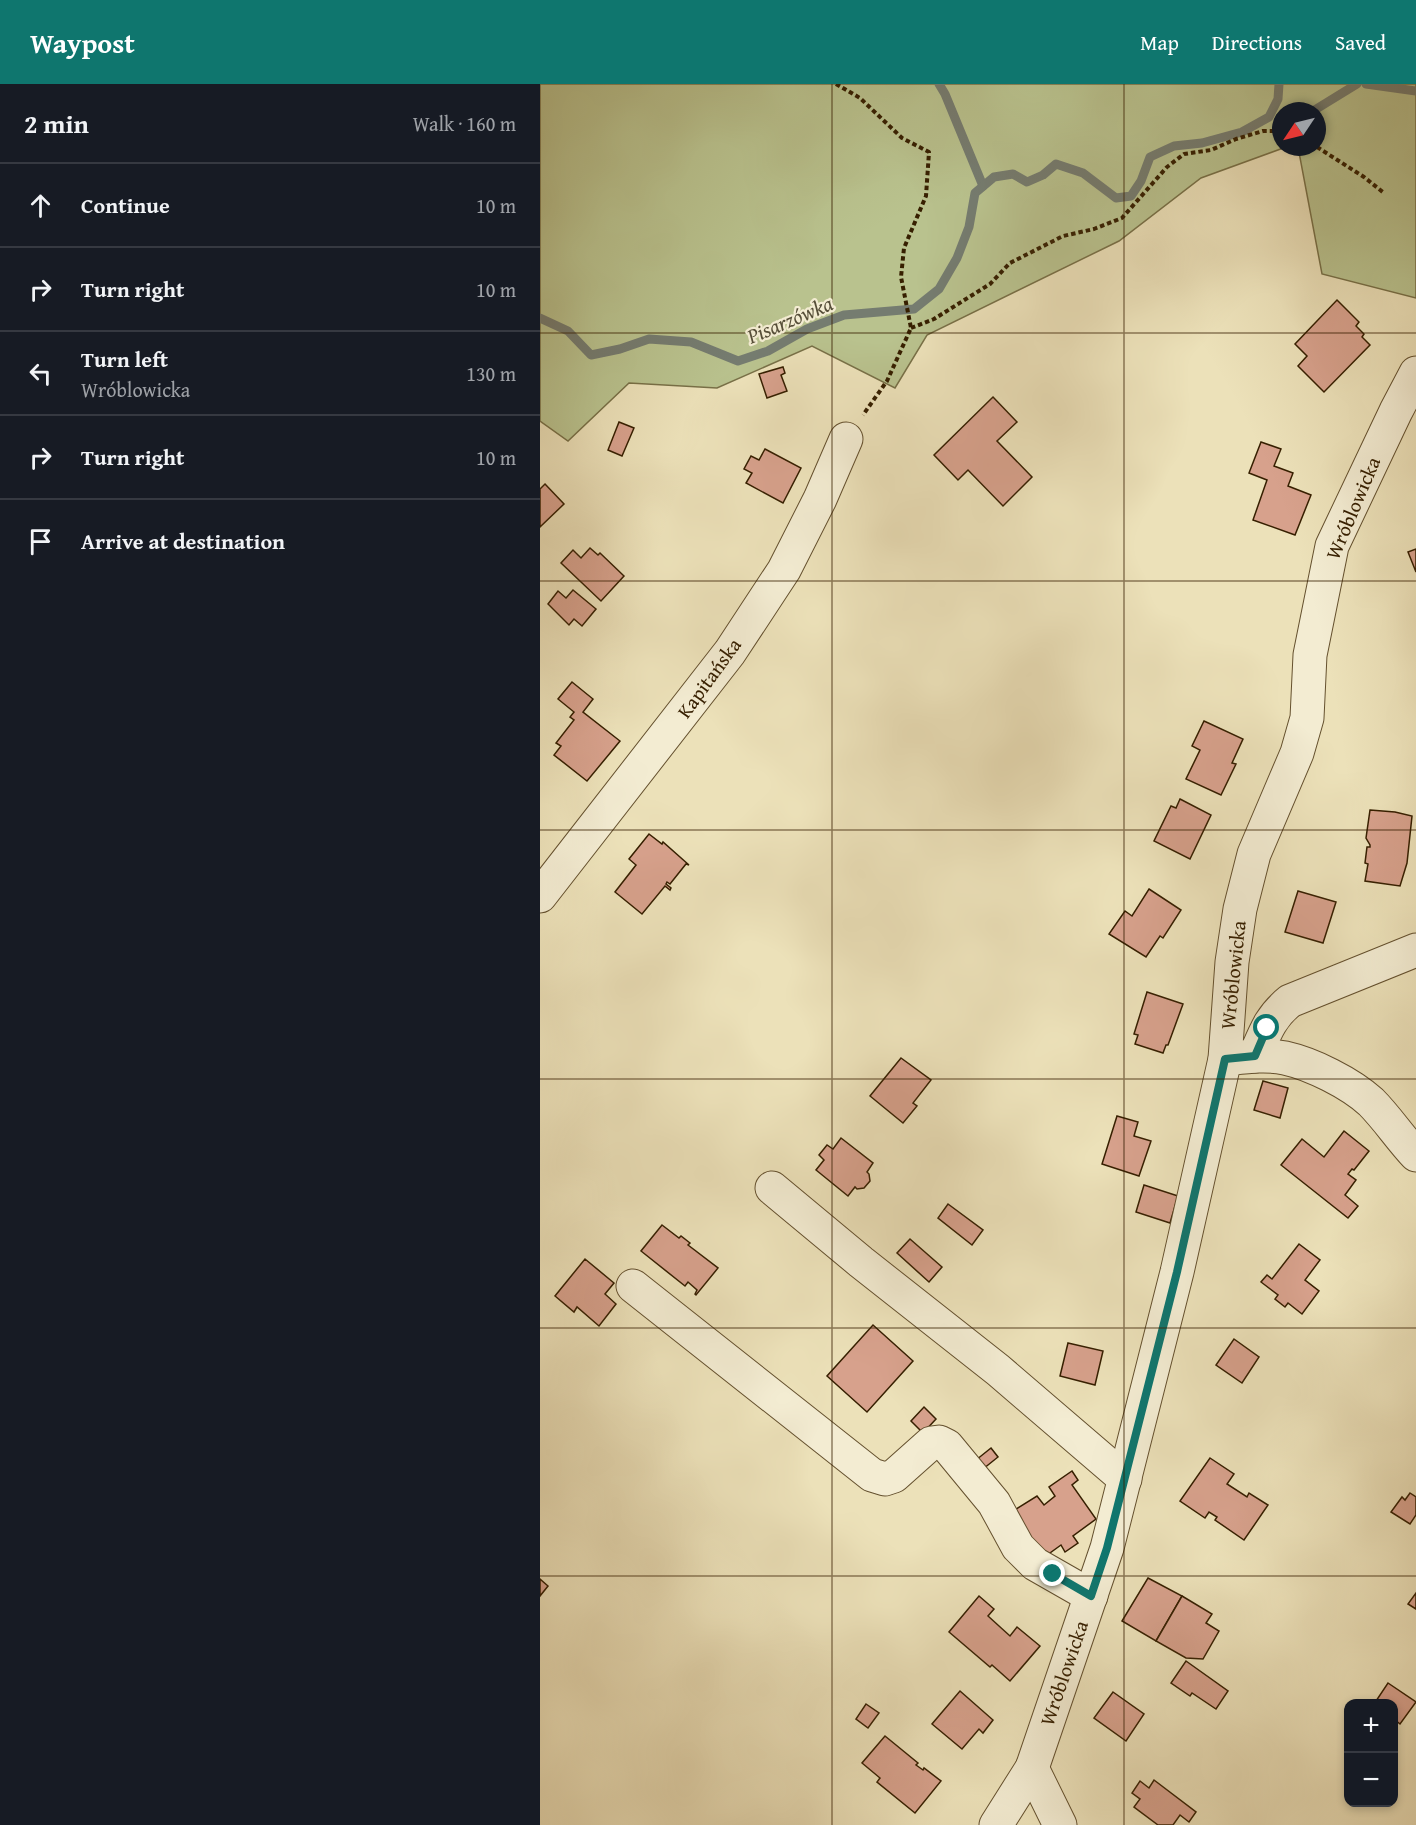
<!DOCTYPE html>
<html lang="en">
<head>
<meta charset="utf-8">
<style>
  body { margin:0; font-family:"Gentium Book Plus",serif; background:#20242c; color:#f1f3f6 }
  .controls { position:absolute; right:18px; bottom:18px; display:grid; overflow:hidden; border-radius:12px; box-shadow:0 3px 9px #0003 }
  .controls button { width:54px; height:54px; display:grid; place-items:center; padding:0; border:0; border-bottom:2px solid #363941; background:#171b24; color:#f1f3f6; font:30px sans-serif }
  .compass { position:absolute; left:732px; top:18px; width:54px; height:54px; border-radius:50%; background:#171b24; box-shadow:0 3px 9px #0003; rotate:235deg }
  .stop { position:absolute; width:18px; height:18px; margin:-14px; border:4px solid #0f766e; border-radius:50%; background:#fff }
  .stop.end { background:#0f766e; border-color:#fff; box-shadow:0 2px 6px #0008 }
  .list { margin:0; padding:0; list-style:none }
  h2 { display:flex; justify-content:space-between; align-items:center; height:78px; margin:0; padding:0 24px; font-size:26px }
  h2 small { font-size:20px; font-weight:400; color:#9ea1a6 }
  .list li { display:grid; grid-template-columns:39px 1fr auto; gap:18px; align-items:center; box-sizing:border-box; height:84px; padding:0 24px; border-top:2px solid #363941 }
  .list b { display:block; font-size:22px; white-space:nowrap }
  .list p { margin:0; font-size:20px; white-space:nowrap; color:#9ea1a6 }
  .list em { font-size:20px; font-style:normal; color:#9ea1a6 }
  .icon { flex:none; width:33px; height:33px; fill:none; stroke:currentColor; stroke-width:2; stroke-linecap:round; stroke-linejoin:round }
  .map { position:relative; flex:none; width:876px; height:1741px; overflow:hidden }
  header { display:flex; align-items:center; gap:36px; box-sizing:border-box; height:84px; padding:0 30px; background:#0f766e; color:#fff }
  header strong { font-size:28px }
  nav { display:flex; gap:33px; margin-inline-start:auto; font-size:21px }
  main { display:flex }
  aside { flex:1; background:#171b24 }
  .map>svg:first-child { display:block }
  .green { fill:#b9c28e; stroke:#787047; stroke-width:1.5 }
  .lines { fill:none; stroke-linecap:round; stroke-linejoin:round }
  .stream { stroke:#757c70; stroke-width:9 }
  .building { fill:#d7a18c; stroke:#361f00; stroke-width:1.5 }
  .minor-casing { stroke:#64502e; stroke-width:35 }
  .path { stroke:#361f00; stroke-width:4; stroke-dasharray:4.5 3; stroke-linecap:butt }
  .minor { stroke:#f3ecd2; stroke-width:33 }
  .route { stroke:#0f766e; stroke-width:8 }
  .grid { fill:none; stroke:#361f00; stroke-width:1.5; stroke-opacity:0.55 }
  .labels { text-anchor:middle; stroke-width:4.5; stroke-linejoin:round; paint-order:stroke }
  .street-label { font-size:20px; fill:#361f00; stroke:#f3ecd2 }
  .water-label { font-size:21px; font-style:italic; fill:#564e38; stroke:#f3ecd2 }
</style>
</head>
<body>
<header>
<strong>Waypost</strong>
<nav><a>Map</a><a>Directions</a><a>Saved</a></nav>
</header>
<main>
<aside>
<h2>2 min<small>Walk · 160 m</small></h2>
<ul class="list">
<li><svg class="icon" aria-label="ahead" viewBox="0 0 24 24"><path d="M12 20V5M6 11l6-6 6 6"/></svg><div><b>Continue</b></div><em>10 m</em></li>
<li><svg class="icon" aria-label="right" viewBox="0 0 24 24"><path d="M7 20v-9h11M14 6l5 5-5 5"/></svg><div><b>Turn right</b></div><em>10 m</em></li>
<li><svg class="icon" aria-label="left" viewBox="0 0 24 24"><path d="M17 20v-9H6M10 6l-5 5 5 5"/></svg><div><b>Turn left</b><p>Wróblowicka</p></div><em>130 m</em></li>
<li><svg class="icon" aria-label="right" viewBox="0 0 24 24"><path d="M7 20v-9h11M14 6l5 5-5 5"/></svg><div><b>Turn right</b></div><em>10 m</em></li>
<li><svg class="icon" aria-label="arrive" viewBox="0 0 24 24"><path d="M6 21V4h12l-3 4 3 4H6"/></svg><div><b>Arrive at destination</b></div></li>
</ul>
</aside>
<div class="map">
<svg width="876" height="1741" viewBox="0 0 876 1741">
  <rect width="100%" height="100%" fill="#ece1b9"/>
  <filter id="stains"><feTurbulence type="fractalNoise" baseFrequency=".00333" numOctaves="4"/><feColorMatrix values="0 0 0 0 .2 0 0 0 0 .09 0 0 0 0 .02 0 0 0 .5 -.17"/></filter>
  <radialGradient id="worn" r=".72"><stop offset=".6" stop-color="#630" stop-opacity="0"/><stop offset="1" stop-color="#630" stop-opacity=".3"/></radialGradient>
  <!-- green -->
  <path class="green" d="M 0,0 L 876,0 L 876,214 L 782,190 L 758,63 L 777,63 L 777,27 L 741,27 L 741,63 L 746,63 L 661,94 L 579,157 L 387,251 L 355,304 L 272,262 L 177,304 L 89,299 L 28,357 L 0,337 Z"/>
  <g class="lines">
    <!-- stream -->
    <g class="stream">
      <path d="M 399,0 L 405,10 L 443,102"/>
      <path d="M 826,0 L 876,7"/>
      <path d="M 773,27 L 817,0"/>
      <path d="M 0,234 L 28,247 L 51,271 L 80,265 L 109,255 L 151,258 L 198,277 L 228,267 L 267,245 L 304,231 L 374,225 L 399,205 L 417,174 L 429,143 L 435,109 L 454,93 L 473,90 L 487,98 L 503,91 L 516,80 L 543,89 L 576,114 L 591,112 L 601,97 L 610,73 L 634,62 L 662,59 L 702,48 L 729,33 L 738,15 L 739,0"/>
    </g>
  </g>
  <!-- building -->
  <g class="building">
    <path d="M 797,216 L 819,238 L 816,242 L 824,250 L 822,253 L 830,261 L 784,308 L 758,282 L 767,272 L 755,260 Z"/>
    <path d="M 243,283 L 245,289 L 241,291 L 247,307 L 227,314 L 219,290 Z"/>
    <path d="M 453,313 L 477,338 L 457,357 L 492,393 L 463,422 L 428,386 L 418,396 L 394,371 Z"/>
    <path d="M 79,338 L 94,344 L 82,372 L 68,366 Z"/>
    <path d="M 721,358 L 741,365 L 734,382 L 753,389 L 748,402 L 771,411 L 755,451 L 713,436 L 727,396 L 709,389 Z"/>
    <path d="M 225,365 L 261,384 L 243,419 L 206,399 L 212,389 L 204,385 L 211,372 L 219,376 Z"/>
    <path d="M 5,400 L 24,420 L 0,443 L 0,405 Z"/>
    <path d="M 50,464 L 58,471 L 60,469 L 84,492 L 61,517 L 21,479 L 33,466 L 41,474 Z"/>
    <path d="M 876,465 L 876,488 L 868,468 Z"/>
    <path d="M 33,506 L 56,525 L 42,542 L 34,535 L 29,541 L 8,520 L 18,507 L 26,514 Z"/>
    <path d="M 32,598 L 53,615 L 43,628 L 80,657 L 47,697 L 14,671 L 21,662 L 16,659 L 34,636 L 30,633 L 34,628 L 18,615 Z"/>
    <path d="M 664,637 L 703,655 L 692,679 L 696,680 L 681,711 L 646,695 L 660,666 L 652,662 Z"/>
    <path d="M 640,715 L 671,731 L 650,775 L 614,757 L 631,722 L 636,724 Z"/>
    <path d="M 830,726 L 855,728 L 872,732 L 867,779 L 860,802 L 825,797 L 828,780 L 825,779 L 827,763 L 830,763 L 830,761 L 826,754 Z"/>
    <path d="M 109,750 L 122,760 L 123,758 L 149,781 L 146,780 L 130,800 L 127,798 L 126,800 L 131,804 L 130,806 L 125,802 L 102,830 L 75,808 L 96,781 L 89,775 Z"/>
    <path d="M 609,805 L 641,826 L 623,854 L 620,852 L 606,873 L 569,850 L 585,827 L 592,832 Z"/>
    <path d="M 758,807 L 796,818 L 783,859 L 745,848 Z"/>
    <path d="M 607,908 L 643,920 L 628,961 L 626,961 L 623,969 L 595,960 L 598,951 L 594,950 Z"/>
    <path d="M 361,974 L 391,996 L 373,1019 L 377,1022 L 363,1039 L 330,1012 Z"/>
    <path d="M 723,997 L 748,1004 L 740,1034 L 714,1026 Z"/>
    <path d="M 577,1032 L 598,1038 L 594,1052 L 611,1057 L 599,1092 L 562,1080 Z"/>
    <path d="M 804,1047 L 829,1067 L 814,1086 L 812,1085 L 808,1090 L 816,1096 L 805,1111 L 818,1122 L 808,1134 L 741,1081 L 762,1055 L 784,1073 Z"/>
    <path d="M 301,1054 L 333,1079 L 327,1088 L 329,1090 L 330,1097 L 324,1104 L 317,1105 L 315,1103 L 308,1112 L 276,1086 L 284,1076 L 279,1071 L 287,1061 L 293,1065 Z"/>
    <path d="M 604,1101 L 638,1112 L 630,1139 L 596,1128 Z"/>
    <path d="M 408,1120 L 443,1146 L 432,1161 L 398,1134 Z"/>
    <path d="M 122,1141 L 139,1154 L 141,1152 L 150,1159 L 148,1161 L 178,1184 L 156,1211 L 155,1210 L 157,1206 L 148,1198 L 145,1202 L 101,1167 Z"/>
    <path d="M 370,1155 L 402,1183 L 389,1198 L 357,1169 Z"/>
    <path d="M 759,1160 L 780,1176 L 765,1196 L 779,1207 L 762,1230 L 748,1219 L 745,1223 L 735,1215 L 738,1211 L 721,1198 L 727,1191 L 732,1195 Z"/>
    <path d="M 45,1175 L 74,1199 L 65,1210 L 76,1220 L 59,1242 L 37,1223 L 34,1228 L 15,1212 Z"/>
    <path d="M 333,1241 L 373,1277 L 327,1328 L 287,1292 Z"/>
    <path d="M 694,1255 L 719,1273 L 702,1299 L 676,1281 Z"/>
    <path d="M 528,1259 L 563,1267 L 555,1301 L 520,1292 Z"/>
    <path d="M 384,1323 L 396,1335 L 383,1349 L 371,1337 Z"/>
    <path d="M 451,1364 L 458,1373 L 443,1385 L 436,1376 Z"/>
    <path d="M 670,1374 L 694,1390 L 687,1400 L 707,1413 L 709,1409 L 728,1421 L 704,1456 L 675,1436 L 677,1433 L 669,1428 L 665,1434 L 640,1417 Z"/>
    <path d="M 532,1387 L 538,1396 L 532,1401 L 556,1435 L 533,1452 L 538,1459 L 525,1468 L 521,1461 L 503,1474 L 470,1429 L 497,1412 L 504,1421 L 515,1412 L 509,1403 Z"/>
    <path d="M 870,1409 L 876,1413 L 876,1431 L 870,1440 L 851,1428 L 862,1413 L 865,1416 Z"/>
    <path d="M 608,1494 L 642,1512 L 616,1557 L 582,1537 Z"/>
    <path d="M 0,1495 L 8,1502 L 0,1512 Z"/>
    <path d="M 876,1509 L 876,1525 L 868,1520 Z"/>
    <path d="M 439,1512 L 454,1525 L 448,1532 L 470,1552 L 477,1543 L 500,1562 L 470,1597 L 452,1581 L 450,1583 L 409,1548 Z"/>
    <path d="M 642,1512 L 672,1530 L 666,1539 L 679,1547 L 663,1575 L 646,1574 L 616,1557 Z"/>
    <path d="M 646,1577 L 688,1607 L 676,1625 L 652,1609 L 650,1612 L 631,1599 Z"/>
    <path d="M 848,1599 L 876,1618 L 860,1640 L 854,1635 L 854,1620 L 834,1620 Z"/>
    <path d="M 420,1607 L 453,1636 L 443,1649 L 439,1645 L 422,1665 L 392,1640 Z"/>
    <path d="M 573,1608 L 604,1630 L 586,1657 L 554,1634 Z"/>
    <path d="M 326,1620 L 339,1629 L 328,1644 L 316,1635 Z"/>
    <path d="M 345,1652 L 378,1679 L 376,1681 L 383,1686 L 384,1684 L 401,1697 L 375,1729 L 337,1698 L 340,1694 L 322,1679 Z"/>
    <path d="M 614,1696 L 656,1728 L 649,1738 L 640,1731 L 633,1741 L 618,1741 L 594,1723 L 600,1715 L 592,1709 L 600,1697 L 609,1704 Z"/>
  </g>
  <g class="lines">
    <defs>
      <g id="minor">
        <path d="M 0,812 L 190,568 L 244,486 L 280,415 L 306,355"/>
        <path d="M 715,972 C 725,949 730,933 750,917 L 876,866"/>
        <path d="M 685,975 C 705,973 725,970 745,974 C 772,980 810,999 831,1018 C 847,1034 860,1054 876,1071"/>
        <path d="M 232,1104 L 321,1178 L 458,1286 L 585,1395"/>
        <path d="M 93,1202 L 332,1391 L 345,1395 L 354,1392 L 391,1359 L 399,1358 L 407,1362 L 454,1419 L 478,1463 L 495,1480 L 551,1512"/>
        <path d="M 492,1684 L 520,1741"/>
        <path d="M 456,1741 L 492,1684 L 567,1464 L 637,1188 L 685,975 L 692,878 L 700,825 L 714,770 L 757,669 L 767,634 L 770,571 L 792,462 L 856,327 L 876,289"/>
      </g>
    </defs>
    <!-- minor casing -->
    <use href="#minor" class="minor-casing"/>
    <!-- path -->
    <g class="path">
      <path d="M 296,0 L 320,14 L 362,54 L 389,68 L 386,112 L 364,164 L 361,193 L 371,244 L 347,297 L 323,331"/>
      <path d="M 777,63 L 824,93 L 844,109"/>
      <path d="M 371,244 L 394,235 L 450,200 L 470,179 L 523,152 L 554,145 L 582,134 L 627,83 L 644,70 L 671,66 L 696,55 L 723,47 L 741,47"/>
    </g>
    <!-- minor -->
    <use href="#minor" class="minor"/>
  </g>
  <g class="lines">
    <!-- route -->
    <path class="route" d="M 513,1490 L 551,1512 L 567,1464 L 637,1188 L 685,975 L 715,972 L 727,944"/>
  </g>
  <!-- grid -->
  <path class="grid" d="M 292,0 L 292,1741M 584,0 L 584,1741M 0,249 L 876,249M 0,497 L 876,497M 0,746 L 876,746M 0,995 L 876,995M 0,1244 L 876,1244M 0,1492 L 876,1492"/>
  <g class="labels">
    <!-- street labels -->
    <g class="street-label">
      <text transform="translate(813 424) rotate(-67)" y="7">Wróblowicka</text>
      <text transform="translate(169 594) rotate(-54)" y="7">Kapitańska</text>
      <text transform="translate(693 891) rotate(-84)" y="7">Wróblowicka</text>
      <text transform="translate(524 1589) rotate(-71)" y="7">Wróblowicka</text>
    </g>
    <!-- water labels -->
    <g class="water-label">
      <text transform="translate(250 236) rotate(-23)" y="7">Pisarzówka</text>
    </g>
  </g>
  <rect width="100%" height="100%" filter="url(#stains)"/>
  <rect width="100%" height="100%" fill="url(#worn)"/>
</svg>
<div class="controls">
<button>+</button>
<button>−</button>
</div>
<svg class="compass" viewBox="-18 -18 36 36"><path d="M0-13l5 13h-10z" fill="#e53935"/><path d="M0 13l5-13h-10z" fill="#9ea1a6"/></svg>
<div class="stop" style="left:727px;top:944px"></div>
<div class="stop end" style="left:513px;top:1490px"></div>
</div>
</main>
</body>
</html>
